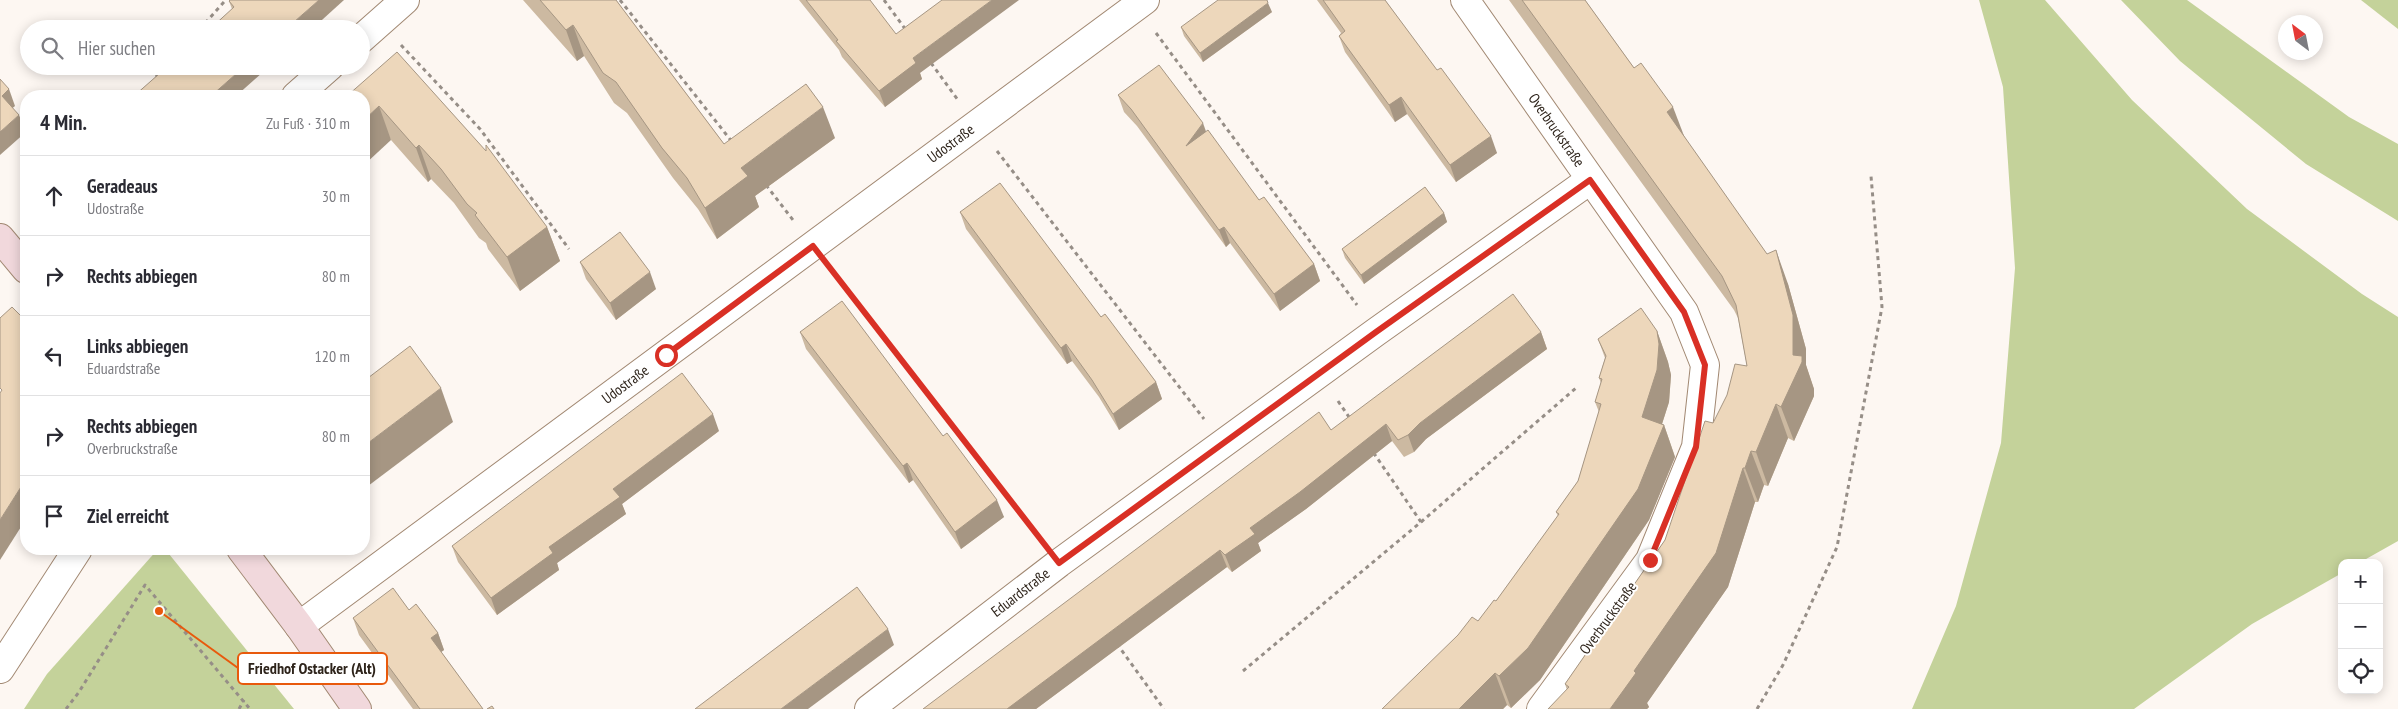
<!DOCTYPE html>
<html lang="de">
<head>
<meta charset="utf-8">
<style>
  body { margin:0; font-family:"PT Sans Narrow",sans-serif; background:#f7f7f7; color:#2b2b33 }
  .controls { position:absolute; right:15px; bottom:15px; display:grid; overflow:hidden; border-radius:10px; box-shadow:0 2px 12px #0003 }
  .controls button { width:45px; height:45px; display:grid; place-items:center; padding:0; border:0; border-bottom:1px solid #e1e1e2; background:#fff; color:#2b2b33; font:25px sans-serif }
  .compass { position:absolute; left:2278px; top:15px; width:45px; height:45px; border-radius:50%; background:#fff; box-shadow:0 2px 12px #0003; rotate:328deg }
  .stop { position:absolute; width:15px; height:15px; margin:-11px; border:4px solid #d93025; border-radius:50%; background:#fff }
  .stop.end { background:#d93025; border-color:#fff; box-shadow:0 1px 5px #0008 }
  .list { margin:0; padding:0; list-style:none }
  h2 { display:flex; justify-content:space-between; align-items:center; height:65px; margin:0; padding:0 20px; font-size:21px }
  h2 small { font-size:16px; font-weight:400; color:#7c7c81 }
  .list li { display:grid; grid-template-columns:32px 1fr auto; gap:15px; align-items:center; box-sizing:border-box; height:80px; padding:0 20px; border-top:1px solid #e1e1e2 }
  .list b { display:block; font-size:19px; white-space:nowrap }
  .list p { margin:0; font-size:16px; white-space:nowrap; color:#7c7c81 }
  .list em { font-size:16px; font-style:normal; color:#7c7c81 }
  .icon { flex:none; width:28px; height:28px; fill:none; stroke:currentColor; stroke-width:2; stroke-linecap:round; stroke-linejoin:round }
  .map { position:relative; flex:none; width:2398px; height:709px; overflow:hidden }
  .search { position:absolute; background:#fff; box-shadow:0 2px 12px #0003; left:20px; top:20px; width:350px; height:55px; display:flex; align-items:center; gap:12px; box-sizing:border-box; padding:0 18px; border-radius:28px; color:#7c7c81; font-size:19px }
  .panel { position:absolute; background:#fff; box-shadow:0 2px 12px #0003; left:20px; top:90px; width:350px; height:465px; border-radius:20px }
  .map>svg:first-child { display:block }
  .green { fill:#c4d29a }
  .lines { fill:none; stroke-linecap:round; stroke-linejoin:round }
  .street-casing { stroke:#a28973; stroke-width:30 }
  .secondary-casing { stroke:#a28973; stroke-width:30 }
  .path { stroke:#968e87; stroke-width:3; stroke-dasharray:4 4; stroke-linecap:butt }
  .street { stroke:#fff; stroke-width:28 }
  .secondary { stroke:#f1d8dc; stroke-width:28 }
  .wall { fill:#ccb9a1 }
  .shaded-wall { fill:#a69683 }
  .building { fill:#edd7bb; stroke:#a69683 }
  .route { stroke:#d93025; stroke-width:6 }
  .labels { text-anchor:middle; stroke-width:4; stroke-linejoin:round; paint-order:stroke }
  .street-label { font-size:15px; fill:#2e241b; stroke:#fff }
  .leader { fill:none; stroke:#e8590c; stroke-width:2 }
  .callout-dot { fill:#e8590c; stroke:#fff; stroke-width:2 }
  .callout { fill:#fff; stroke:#e8590c; stroke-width:2 }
  .callout-label { font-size:16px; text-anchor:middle; font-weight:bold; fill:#2e241b }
</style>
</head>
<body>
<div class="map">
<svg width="2398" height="709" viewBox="0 0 2398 709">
  <rect width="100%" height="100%" fill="#fdf7f2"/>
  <!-- green -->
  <g class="green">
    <path d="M 1979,0 L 2045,0 L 2132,100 L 2247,209 L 2362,294 L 2398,317 L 2398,541 L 2359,563 L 2342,563 L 2342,573 L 2252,624 L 2134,709 L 1912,709 L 1956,606 L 2001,443 L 2015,268 L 2003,87 Z"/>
    <path d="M 2121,0 L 2187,0 L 2349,117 L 2398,144 L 2398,221 L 2306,164 L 2180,61 Z"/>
    <path d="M 2361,0 L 2398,0 L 2398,29 Z"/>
    <path d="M 158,549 L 165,549 L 294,709 L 24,709 L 47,674 Z"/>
  </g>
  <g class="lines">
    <defs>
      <g id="street">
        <path id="s1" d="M 1465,0 L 1684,312 L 1705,365 L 1696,447 L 1650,560 L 1541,709"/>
        <path d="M 361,39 L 405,0"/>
        <path d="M 296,96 L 330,66"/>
        <path id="s2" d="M 299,626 L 1145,0"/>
        <path d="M 0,669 L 78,549"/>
        <path id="s3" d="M 869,709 L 1059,563 L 1376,332 L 1590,180"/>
      </g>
      <g id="secondary">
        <path d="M 0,238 L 26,269"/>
        <path d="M 241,549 L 299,626 L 357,709"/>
      </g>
    </defs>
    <!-- street casing -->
    <use href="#street" class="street-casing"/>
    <!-- secondary casing -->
    <use href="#secondary" class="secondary-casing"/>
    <!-- path -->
    <g class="path">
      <path d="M 620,0 L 733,143"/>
      <path d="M 884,0 L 906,30"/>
      <path d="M 200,29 L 224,2 L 223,0"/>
      <path d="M 1156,33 L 1357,305"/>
      <path d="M 401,45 L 480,129 L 569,249"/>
      <path d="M 931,63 L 958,100"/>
      <path d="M 156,77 L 166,66"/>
      <path d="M 997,151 L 1204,419"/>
      <path d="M 766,185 L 793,220"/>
      <path d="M 832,270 L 1039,538"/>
      <path d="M 1338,401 L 1351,420"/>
      <path d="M 1421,522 L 1576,388"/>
      <path d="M 1117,644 L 1164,709"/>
      <path d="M 1243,671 L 1421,522 L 1373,452"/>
      <path d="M 66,709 L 79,692 L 145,585 L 250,709"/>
      <path d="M 239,709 L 244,700"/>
      <path d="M 1757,709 L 1783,665 L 1837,547 L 1882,307 L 1871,176"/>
    </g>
    <!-- street -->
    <use href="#street" class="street"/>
    <!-- secondary -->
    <use href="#secondary" class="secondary"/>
  </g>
  <!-- wall -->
  <g class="wall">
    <path d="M 344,0 L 232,9 L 229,1 Z"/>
    <path d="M 523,0 L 616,0 L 724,144 L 835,138 L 755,196 L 759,207 L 717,239 L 698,209 L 673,178 L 627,113 L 614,103 L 584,56 L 577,61 Z"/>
    <path d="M 799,0 L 870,0 L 920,73 L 922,79 L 885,107 L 842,57 L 839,50 Z"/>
    <path d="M 1317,0 L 1385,0 L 1497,153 L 1456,182 L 1407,114 L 1395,122 L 1345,52 L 1339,36 L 1341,33 Z"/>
    <path d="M 1509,0 L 1585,0 L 1684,137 L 1788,284 L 1806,349 L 1806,365 L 1814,389 L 1814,396 L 1794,441 L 1788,438 L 1768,486 L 1764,485 L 1758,502 L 1755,502 L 1728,587 L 1647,703 L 1649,707 L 1647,709 L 1548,709 L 1567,690 L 1565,684 L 1665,540 L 1713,423 L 1747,366 L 1738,318 L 1734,310 Z"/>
    <path d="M 1272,12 L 1203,62 L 1184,36 L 1181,27 Z"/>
    <path d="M 1118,95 L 1206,132 L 1259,200 L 1314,264 L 1320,281 L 1280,311 L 1230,243 L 1226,247 L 1137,126 L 1124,112 Z"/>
    <path d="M 364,96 L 547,227 L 560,261 L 520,291 L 488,249 L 486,243 L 479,238 L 454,203 L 431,179 L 428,182 L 391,140 Z"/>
    <path d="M 960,212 L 1101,317 L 1156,382 L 1162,399 L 1119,430 L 1099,397 L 1072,361 L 1067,364 L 966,229 Z"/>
    <path d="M 1444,213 L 1447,222 L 1364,284 L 1345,258 L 1342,249 Z"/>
    <path d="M 580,262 L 656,289 L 616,320 L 586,279 Z"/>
    <path d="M 1657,331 L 1668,362 L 1671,375 L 1669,402 L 1662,424 L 1664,425 L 1675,457 L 1649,520 L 1540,680 L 1511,708 L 1507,705 L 1503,709 L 1478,621 L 1496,601 L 1558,516 L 1556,512 L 1578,481 L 1599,412 L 1595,402 L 1601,383 L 1599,378 L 1605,358 L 1598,339 Z"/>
    <path d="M 800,332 L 943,436 L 1004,517 L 961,549 L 913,480 L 909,483 L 806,349 Z"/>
    <path d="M 1541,332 L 1547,349 L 1426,439 L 1414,452 L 1404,457 L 1392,441 L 1306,509 L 1258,543 L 1261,551 L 1232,572 L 1227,567 L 1036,709 L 923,709 L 1331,430 Z"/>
    <path d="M 719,431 L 622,504 L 626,514 L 557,563 L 559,570 L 497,615 L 458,562 L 452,546 Z"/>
    <path d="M 409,610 L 438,633 L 444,650 L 441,652 L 483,709 L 413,709 L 359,635 L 353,618 Z"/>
  </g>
  <!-- shaded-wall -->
  <g class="shaded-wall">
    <path d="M 319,0 L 344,0 L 312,29 L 286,29 Z"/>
    <path d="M 992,0 L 1019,0 L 920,73 L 922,79 L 885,107 L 879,91 L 913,58 Z"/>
    <path d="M 1268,3 L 1272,12 L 1203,62 L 1200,53 Z"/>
    <path d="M 573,25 L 584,56 L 577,61 L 566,30 Z"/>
    <path d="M 245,66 L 270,66 L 236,96 L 211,96 Z"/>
    <path d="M 9,89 L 15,106 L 8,112 L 2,96 Z"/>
    <path d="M 1401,97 L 1407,114 L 1395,122 L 1389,105 Z"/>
    <path d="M 379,106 L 391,140 L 364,165 L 364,120 Z"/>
    <path d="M 823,107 L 835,138 L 755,196 L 759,207 L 717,239 L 705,208 L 741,168 Z"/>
    <path d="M 1673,107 L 1686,141 L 1667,112 Z"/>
    <path d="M 19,115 L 26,132 L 0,155 L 0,132 Z"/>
    <path d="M 1203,123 L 1209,140 L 1186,146 Z"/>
    <path d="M 1491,136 L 1497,153 L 1456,182 L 1450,165 Z"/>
    <path d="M 419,145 L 431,179 L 428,182 L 416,148 Z"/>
    <path d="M 1444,213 L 1447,222 L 1364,284 L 1361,275 Z"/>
    <path d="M 547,227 L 560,261 L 520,291 L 507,257 Z"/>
    <path d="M 1224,227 L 1230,243 L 1226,247 L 1219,230 Z"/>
    <path d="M 1776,250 L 1788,284 L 1806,349 L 1806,365 L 1814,389 L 1814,396 L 1794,441 L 1781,407 L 1793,355 Z"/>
    <path d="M 1314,264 L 1320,281 L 1280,311 L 1274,294 Z"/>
    <path d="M 650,272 L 656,289 L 616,320 L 610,303 Z"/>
    <path d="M 1657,331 L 1668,362 L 1671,375 L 1669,402 L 1654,449 L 1642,417 Z"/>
    <path d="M 1541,332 L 1547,349 L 1426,439 L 1414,452 L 1408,435 L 1420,423 Z"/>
    <path d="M 1066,344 L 1072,361 L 1067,364 L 1061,348 Z"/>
    <path d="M 1156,382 L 1162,399 L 1119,430 L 1113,414 Z"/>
    <path d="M 441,388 L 453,422 L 364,489 L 364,446 Z"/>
    <path d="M 1776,404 L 1788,438 L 1768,486 L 1756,452 Z"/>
    <path d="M 713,414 L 719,431 L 622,504 L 626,514 L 557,563 L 559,570 L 497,615 L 491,598 L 613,489 Z"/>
    <path d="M 1386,424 L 1392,441 L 1306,509 L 1258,543 L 1261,551 L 1232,572 L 1225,555 L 1250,528 Z"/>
    <path d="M 1664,425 L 1675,457 L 1649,520 L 1540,680 L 1511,708 L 1499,676 Z"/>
    <path d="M 1751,451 L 1764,485 L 1758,502 L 1745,468 Z"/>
    <path d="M 907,463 L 913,480 L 909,483 L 903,466 Z"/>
    <path d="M 1743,468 L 1755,502 L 1728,587 L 1647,703 L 1649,707 L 1647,709 L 1610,709 L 1634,671 Z"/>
    <path d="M 26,479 L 26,519 L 0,560 L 0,520 Z"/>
    <path d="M 997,500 L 1004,517 L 961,549 L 955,532 Z"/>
    <path d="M 1220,550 L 1227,567 L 1036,709 L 1007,709 Z"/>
    <path d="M 888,629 L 894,645 L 808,709 L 781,709 Z"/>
    <path d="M 438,633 L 444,650 L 437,655 L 431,638 Z"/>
    <path d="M 1495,673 L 1507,705 L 1503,709 L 1459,709 Z"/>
  </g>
  <!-- building -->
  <g class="building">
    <path d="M 230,0 L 319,0 L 286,29 L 210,29 L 234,7 L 229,1 Z"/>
    <path d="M 540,0 L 616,0 L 724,144 L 806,84 L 823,107 L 741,168 L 748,176 L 705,208 L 687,178 L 662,148 L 616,82 L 603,73 L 573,25 L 566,30 Z"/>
    <path d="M 806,0 L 870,0 L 896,34 L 942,0 L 992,0 L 913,58 L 916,63 L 879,91 L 836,41 L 838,40 Z"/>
    <path d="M 1218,0 L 1267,0 L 1268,3 L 1200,53 L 1181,27 Z"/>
    <path d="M 1323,0 L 1385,0 L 1437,70 L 1441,68 L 1491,136 L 1450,165 L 1401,97 L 1389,105 L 1339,36 L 1345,31 Z"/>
    <path d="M 1522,0 L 1585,0 L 1634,68 L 1641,63 L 1673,107 L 1667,112 L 1767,254 L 1776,250 L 1793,315 L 1793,355 L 1802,356 L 1802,362 L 1781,407 L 1776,404 L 1756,452 L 1751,451 L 1745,468 L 1743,468 L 1716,553 L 1634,671 L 1636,673 L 1610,709 L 1548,709 L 1569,687 L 1565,684 L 1665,540 L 1705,421 L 1713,423 L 1727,395 L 1735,364 L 1747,366 L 1736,305 L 1722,276 Z"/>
    <path d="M 397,52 L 486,151 L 486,145 L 547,227 L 507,257 L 475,215 L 477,213 L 467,204 L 441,169 L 419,145 L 416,148 L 379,106 L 364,120 L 364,96 L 347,96 Z"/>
    <path d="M 1159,65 L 1203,123 L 1186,146 L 1208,130 L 1259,200 L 1264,197 L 1314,264 L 1274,294 L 1224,227 L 1219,230 L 1131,109 L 1118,95 Z"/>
    <path d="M 168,66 L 245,66 L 211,96 L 134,96 Z"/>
    <path d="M 0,79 L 9,89 L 2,96 L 19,115 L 0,132 Z"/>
    <path d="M 1000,183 L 1101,317 L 1105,314 L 1156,382 L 1113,414 L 1092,380 L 1066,344 L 1061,348 L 960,212 Z"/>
    <path d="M 1425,187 L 1444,213 L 1361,275 L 1342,249 Z"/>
    <path d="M 620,232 L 650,272 L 610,303 L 580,262 Z"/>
    <path d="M 1513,294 L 1541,332 L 1420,423 L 1408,435 L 1398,440 L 1386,424 L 1300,492 L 1250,528 L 1255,534 L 1225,555 L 1220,550 L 1007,709 L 923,709 L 1319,412 L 1331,430 Z"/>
    <path d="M 842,301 L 943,436 L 947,433 L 997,500 L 955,532 L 907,463 L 903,466 L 800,332 Z"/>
    <path d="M 12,307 L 26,321 L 26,479 L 0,520 L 0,393 L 2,390 L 0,388 L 0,318 Z"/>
    <path d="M 1641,308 L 1657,331 L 1659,344 L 1657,370 L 1642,417 L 1664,425 L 1638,489 L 1528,648 L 1499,676 L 1495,673 L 1459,709 L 1382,709 L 1458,635 L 1472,617 L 1478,621 L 1494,600 L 1496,601 L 1559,514 L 1556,512 L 1578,481 L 1601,404 L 1595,402 L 1602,379 L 1599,378 L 1606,356 L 1598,339 Z"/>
    <path d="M 410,346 L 441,388 L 364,446 L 364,381 Z"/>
    <path d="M 682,373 L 713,414 L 613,489 L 620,497 L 549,547 L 553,553 L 491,598 L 452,546 Z"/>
    <path d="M 857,587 L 888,629 L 781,709 L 695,709 Z"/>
    <path d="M 393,588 L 409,610 L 416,604 L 438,633 L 431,638 L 483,709 L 420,709 L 353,618 Z"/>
    <path d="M 492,706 L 494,709 L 487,709 Z"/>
  </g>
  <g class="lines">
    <!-- route -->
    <path class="route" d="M 666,355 L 813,246 L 1059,563 L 1376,332 L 1590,180 L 1684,312 L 1705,365 L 1696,447 L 1650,560"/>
  </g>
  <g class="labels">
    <!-- street labels -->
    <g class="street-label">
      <text dy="5" stroke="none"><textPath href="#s1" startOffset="159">Overbruckstraße</textPath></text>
      <text dy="5" stroke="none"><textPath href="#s2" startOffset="811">Udostraße</textPath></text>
      <text dy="5" stroke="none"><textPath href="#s2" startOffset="406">Udostraße</textPath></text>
      <text dy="5" stroke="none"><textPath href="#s3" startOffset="191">Eduardstraße</textPath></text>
      <text transform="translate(1608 618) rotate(-54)" y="5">Overbruckstraße</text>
    </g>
  </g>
  <!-- callouts -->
  <path class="leader" d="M159 611L238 668"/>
  <circle class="callout-dot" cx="159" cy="611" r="5"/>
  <rect class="callout" x="238" y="653" width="149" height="31" rx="5"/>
  <g class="callout-label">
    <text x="312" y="674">Friedhof Ostacker (Alt)</text>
  </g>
</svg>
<div class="controls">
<button>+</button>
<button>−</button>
<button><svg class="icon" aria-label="locate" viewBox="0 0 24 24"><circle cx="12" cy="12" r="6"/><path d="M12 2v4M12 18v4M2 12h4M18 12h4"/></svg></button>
</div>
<svg class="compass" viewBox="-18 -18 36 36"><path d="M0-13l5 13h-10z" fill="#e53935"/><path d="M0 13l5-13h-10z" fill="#7c7c81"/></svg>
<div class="stop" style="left:666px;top:355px"></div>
<div class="stop end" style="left:1650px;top:560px"></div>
<div class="search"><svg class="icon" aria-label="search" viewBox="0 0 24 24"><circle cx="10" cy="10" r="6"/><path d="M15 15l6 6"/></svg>Hier suchen</div>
<section class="panel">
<h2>4 Min.<small>Zu Fuß · 310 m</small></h2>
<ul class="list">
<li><svg class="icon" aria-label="ahead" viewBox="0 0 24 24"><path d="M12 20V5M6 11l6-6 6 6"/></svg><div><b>Geradeaus</b><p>Udostraße</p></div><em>30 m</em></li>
<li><svg class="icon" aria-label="right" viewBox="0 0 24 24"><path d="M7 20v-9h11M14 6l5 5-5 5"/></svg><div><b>Rechts abbiegen</b></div><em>80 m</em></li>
<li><svg class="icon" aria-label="left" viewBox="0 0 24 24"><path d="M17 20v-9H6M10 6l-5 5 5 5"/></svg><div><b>Links abbiegen</b><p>Eduardstraße</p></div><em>120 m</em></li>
<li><svg class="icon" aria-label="right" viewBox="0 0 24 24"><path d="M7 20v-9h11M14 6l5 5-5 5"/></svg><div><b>Rechts abbiegen</b><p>Overbruckstraße</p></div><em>80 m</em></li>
<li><svg class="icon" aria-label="arrive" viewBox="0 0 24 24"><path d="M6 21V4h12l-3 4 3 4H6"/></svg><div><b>Ziel erreicht</b></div></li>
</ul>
</section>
</div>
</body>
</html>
